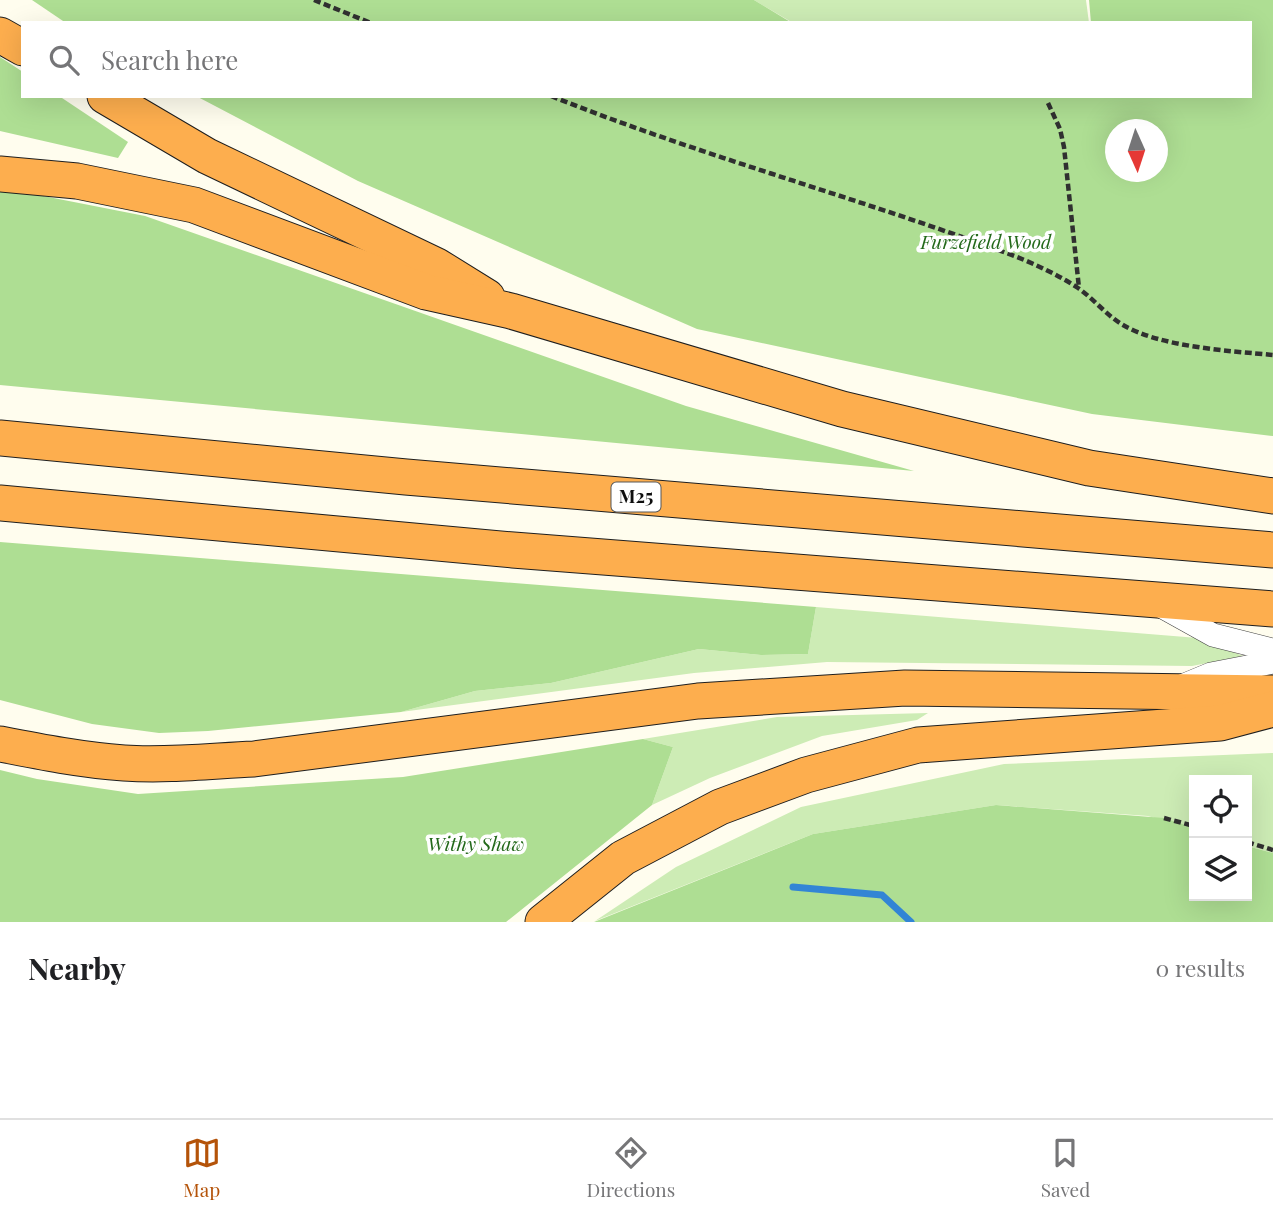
<!DOCTYPE html>
<html lang="en">
<head>
<meta charset="utf-8">
<style>
  body { margin:0; font-family:"Playfair Display",serif; background:#f6f6f6; color:#202124 }
  .controls { position:absolute; right:21px; bottom:21px; display:grid; overflow:hidden; border-radius:0px; box-shadow:0 7px 28px #0002 }
  .controls button { width:63px; height:63px; display:grid; place-items:center; padding:0; border:0; border-bottom:2px solid #e0e0e0; background:#fff; color:#202124; font:35px sans-serif }
  .compass { position:absolute; left:1105px; top:119px; width:63px; height:63px; border-radius:50%; background:#fff; box-shadow:0 7px 28px #0002; rotate:177deg }
  .list { margin:0; padding:0; list-style:none }
  h2 { display:flex; justify-content:space-between; align-items:center; height:91px; margin:0; padding:0 28px; font-size:30px }
  h2 small { font-size:23px; font-weight:400; color:#757577 }
  .icon { flex:none; width:38px; height:38px; fill:none; stroke:currentColor; stroke-width:2; stroke-linecap:round; stroke-linejoin:round }
  .map { position:relative; flex:none; width:1273px; height:922px; overflow:hidden }
  .search { position:absolute; background:#fff; box-shadow:0 7px 28px #0002; left:21px; right:21px; top:21px; height:77px; display:flex; align-items:center; gap:18px; box-sizing:border-box; padding:0 24px; border-radius:0px; color:#757577; font-size:26px }
  .sheet { height:196px; background:#fff }
  nav { display:flex; justify-content:space-around; align-items:center; box-sizing:border-box; height:98px; border-top:2px solid #e0e0e0; background:#fff; font-size:19px; color:#757577 }
  nav a { display:grid; justify-items:center; gap:4px }
  nav .on { color:#b45309 }
  .map>svg:first-child { display:block }
  .green { fill:#cdecb5 }
  .forest { fill:#aede93; fill-rule:evenodd }
  .lines { fill:none; stroke-linecap:round; stroke-linejoin:round }
  .stream { stroke:#3285d5; stroke-width:7 }
  .minor-casing { stroke:#414141; stroke-width:24 }
  .highway-casing { stroke:#1f1f1f; stroke-width:37 }
  .path { stroke:#303030; stroke-width:4.5; stroke-dasharray:7 3.5; stroke-linecap:butt }
  .minor { stroke:#fff; stroke-width:23 }
  .highway { stroke:#fdae4e; stroke-width:35 }
  .labels { text-anchor:middle; stroke-width:7; stroke-linejoin:round; paint-order:stroke }
  .shield { fill:#fff; stroke:#565656; stroke-width:2 }
  .shield-label { font-size:18px; font-weight:bold; fill:#0e0e0e }
  .park-label { font-size:19px; font-style:italic; fill:#23691a; stroke:#fff }
</style>
</head>
<body>
<div class="map">
<svg width="1273" height="922" viewBox="0 0 1273 922">
  <rect width="100%" height="100%" fill="#fffdee"/>
  <!-- green -->
  <g class="green">
    <path d="M 754,0 L 1086,0 L 1089,23 L 793,23 Z"/>
    <path d="M 816,607 L 1198,638 L 1243,656 L 1192,666 L 827,662 L 694,673 L 401,712 L 475,691 L 551,683 L 699,649 L 761,655 L 808,654 Z"/>
    <path d="M 928,713 L 917,720 L 822,736 L 710,778 L 652,805 L 673,747 L 643,739 L 777,717 Z"/>
    <path d="M 1273,753 L 1273,853 L 1247,846 L 1247,780 L 1194,780 L 1194,830 L 1148,816 L 996,805 L 813,834 L 595,921 L 676,867 L 801,807 L 1004,764 Z"/>
  </g>
  <!-- forest -->
  <g class="forest">
    <path d="M 32,0 L 754,0 L 792,23 L 66,23 Z"/>
    <path d="M 1089,0 L 1273,0 L 1273,436 L 1092,414 L 697,329 L 358,181 L 196,96 L 1250,96 L 1250,23 L 1091,23 ZM 1116,130 L 1158,130 L 1158,172 L 1116,172 Z"/>
    <path d="M 0,57 L 23,72 L 23,96 L 59,96 L 128,142 L 118,158 L 0,131 Z"/>
    <path d="M 0,192 L 23,192 L 145,216 L 686,406 L 914,471 L 0,385 Z"/>
    <path d="M 0,542 L 816,607 L 808,654 L 761,655 L 699,649 L 551,683 L 475,691 L 401,712 L 208,731 L 159,733 L 92,724 L 0,700 Z"/>
    <path d="M 643,739 L 673,747 L 652,805 L 506,922 L 0,922 L 0,770 L 37,779 L 138,794 L 403,777 Z"/>
    <path d="M 996,805 L 1164,818 L 1194,828 L 1194,896 L 1247,896 L 1247,846 L 1273,853 L 1273,922 L 594,922 L 813,834 Z"/>
  </g>
  <g class="lines">
    <!-- stream -->
    <path class="stream" d="M 793,887 L 882,895 L 911,922"/>
    <defs>
      <g id="minor">
        <path d="M 1159,605 L 1213,635 L 1273,650"/>
        <path d="M 1182,686 L 1211,674 L 1273,662"/>
      </g>
      <g id="highway">
        <path d="M 0,35 L 23,48"/>
        <path d="M 105,96 L 207,156 L 437,266 L 487,297"/>
        <path d="M 0,174 L 77,181 L 194,205 L 426,292 L 511,311 L 842,409 L 1089,468 L 1273,496"/>
        <path d="M 0,438 L 406,477 L 1273,550"/>
        <path d="M 0,503 L 513,550 L 1273,609"/>
        <path d="M 0,744 C 41,752 82,760 124,763 C 167,766 211,761 254,759 L 698,701 L 905,688 L 1273,693"/>
        <path d="M 543,922 L 623,858 L 720,807 L 806,775 L 918,745 L 1220,723 L 1273,709"/>
      </g>
    </defs>
    <!-- minor casing -->
    <use href="#minor" class="minor-casing"/>
    <!-- highway casing -->
    <use href="#highway" class="highway-casing"/>
    <!-- path -->
    <g class="path">
      <path d="M 314,0 L 371,23"/>
      <path d="M 551,96 C 704,157 863,199 1017,257 C 1037,265 1060,276 1078,288 C 1094,299 1106,315 1123,325 C 1160,347 1230,351 1273,355"/>
      <path d="M 1048,103 L 1060,129 L 1064,147 L 1079,288"/>
      <path d="M 1164,818 L 1194,826"/>
      <path d="M 1247,842 L 1273,850"/>
    </g>
    <!-- minor -->
    <use href="#minor" class="minor"/>
    <!-- highway -->
    <use href="#highway" class="highway"/>
  </g>
  <g class="labels">
    <!-- shield labels -->
    <rect class="shield" x="611.5" y="482.5" width="49" height="29" rx="5"/>
    <g class="shield-label">
      <text x="636" y="503">M25</text>
    </g>
    <!-- park labels -->
    <g class="park-label">
      <text x="986" y="249">Furzefield Wood</text>
      <text x="476" y="851">Withy Shaw</text>
    </g>
  </g>
</svg>
<div class="controls">
<button><svg class="icon" aria-label="locate" viewBox="0 0 24 24"><circle cx="12" cy="12" r="6"/><path d="M12 2v4M12 18v4M2 12h4M18 12h4"/></svg></button>
<button><svg class="icon" aria-label="layers" viewBox="0 0 24 24"><path d="M12 4l9 5-9 5-9-5zM3 14l9 5 9-5"/></svg></button>
</div>
<svg class="compass" viewBox="-18 -18 36 36"><path d="M0-13l5 13h-10z" fill="#e53935"/><path d="M0 13l5-13h-10z" fill="#757577"/></svg>
<div class="search"><svg class="icon" aria-label="search" viewBox="0 0 24 24"><circle cx="10" cy="10" r="6"/><path d="M15 15l6 6"/></svg>Search here</div>
</div>
<section class="sheet">
<h2>Nearby<small>0 results</small></h2>
<ul class="list">
</ul>
</section>
<nav>
<a class="on"><svg class="icon" aria-label="map" viewBox="0 0 24 24"><path d="M3 6l6-2 6 2 6-2v14l-6 2-6-2-6 2zM9 4v14M15 6v14"/></svg>Map</a>
<a><svg class="icon" aria-label="directions" viewBox="0 0 24 24"><path d="M12 3l9 9-9 9-9-9zM9 14v-3h6M13 9l2 2-2 2"/></svg>Directions</a>
<a><svg class="icon" aria-label="saved" viewBox="0 0 24 24"><path d="M7 4h10v16l-5-4-5 4z"/></svg>Saved</a>
</nav>
</body>
</html>
